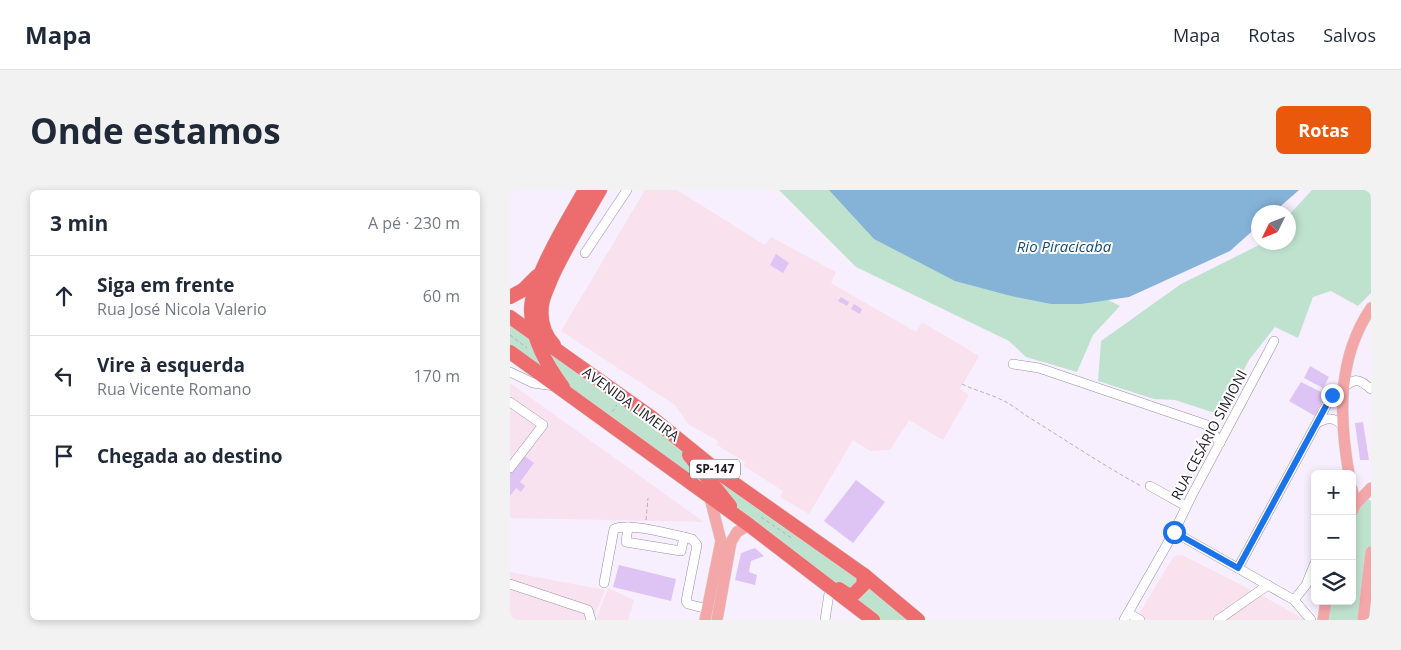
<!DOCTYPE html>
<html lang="pt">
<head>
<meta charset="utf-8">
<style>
  body { margin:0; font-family:"Open Sans",sans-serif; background:#f2f2f3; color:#1f2937 }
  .controls { position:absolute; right:15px; bottom:15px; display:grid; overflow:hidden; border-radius:8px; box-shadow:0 2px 8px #0003 }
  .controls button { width:45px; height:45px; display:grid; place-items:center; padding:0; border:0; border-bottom:1px solid #e0e1e3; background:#fff; color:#1f2937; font:25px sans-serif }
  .compass { position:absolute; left:741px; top:15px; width:45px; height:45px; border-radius:50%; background:#fff; box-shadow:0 2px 8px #0003; rotate:227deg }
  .stop { position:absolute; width:15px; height:15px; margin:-11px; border:4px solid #1a73e8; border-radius:50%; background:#fff }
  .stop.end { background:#1a73e8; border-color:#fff; box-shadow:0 1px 5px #0008 }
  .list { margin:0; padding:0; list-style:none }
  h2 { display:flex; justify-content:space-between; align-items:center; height:65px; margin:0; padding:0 20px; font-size:21px }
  h2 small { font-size:16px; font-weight:400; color:#747a83 }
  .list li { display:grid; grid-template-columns:32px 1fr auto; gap:15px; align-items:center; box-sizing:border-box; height:80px; padding:0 20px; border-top:1px solid #e0e1e3 }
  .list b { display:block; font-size:19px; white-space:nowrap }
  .list p { margin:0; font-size:16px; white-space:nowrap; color:#747a83 }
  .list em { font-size:16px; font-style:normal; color:#747a83 }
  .icon { flex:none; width:28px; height:28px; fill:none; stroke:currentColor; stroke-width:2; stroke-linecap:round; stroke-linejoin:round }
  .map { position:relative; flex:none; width:861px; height:430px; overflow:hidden; border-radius:8px }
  header { display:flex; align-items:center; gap:30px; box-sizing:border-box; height:70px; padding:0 25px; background:#fff; border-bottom:1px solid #e0e1e3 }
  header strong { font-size:24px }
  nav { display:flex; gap:28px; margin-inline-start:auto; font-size:18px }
  .intro { display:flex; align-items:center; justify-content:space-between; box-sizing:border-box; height:120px; padding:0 30px }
  h1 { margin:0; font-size:35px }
  .button { padding:12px 22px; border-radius:8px; background:#ea580c; color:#fff; font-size:18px; font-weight:700 }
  main { display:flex; gap:30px; padding:0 30px }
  aside { flex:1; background:#fff; border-radius:8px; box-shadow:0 2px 8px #0003 }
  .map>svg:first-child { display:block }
  .commercial { fill:#f9e1ee }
  .education { fill:#f8e2ef }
  .green { fill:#bfe2cf }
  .water { fill:#85b3d8 }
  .building { fill:#ddc4f5 }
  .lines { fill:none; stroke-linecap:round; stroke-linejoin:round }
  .minor-casing { stroke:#998ea5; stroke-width:10 }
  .major-casing { stroke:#d6d6d7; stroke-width:12 }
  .highway-casing { stroke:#d6d6d7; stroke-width:15 }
  .path { stroke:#b5aebb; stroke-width:1; stroke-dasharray:4 2.5; stroke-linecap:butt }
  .minor { stroke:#fff; stroke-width:9 }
  .major { stroke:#f4a7a9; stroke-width:11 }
  .highway { stroke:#ed6d6f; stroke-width:14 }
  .route { stroke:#1a73e8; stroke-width:6 }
  .labels { text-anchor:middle; stroke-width:4; stroke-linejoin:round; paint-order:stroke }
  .shield { fill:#fff; stroke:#625e64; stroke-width:1 }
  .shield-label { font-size:12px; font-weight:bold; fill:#1e1922 }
  .street-label { font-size:14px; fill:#1e1922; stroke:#fff }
  .water-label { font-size:15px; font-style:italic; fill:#164c70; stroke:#fff }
</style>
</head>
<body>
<header>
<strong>Mapa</strong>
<nav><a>Mapa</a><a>Rotas</a><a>Salvos</a></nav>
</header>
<div class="intro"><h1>Onde estamos</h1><a class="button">Rotas</a></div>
<main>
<aside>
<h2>3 min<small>A pé · 230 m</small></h2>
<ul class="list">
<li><svg class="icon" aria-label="ahead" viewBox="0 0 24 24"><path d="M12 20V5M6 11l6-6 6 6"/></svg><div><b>Siga em frente</b><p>Rua José Nicola Valerio</p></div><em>60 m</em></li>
<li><svg class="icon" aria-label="left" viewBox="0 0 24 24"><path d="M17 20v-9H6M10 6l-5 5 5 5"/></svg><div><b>Vire à esquerda</b><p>Rua Vicente Romano</p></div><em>170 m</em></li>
<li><svg class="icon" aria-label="arrive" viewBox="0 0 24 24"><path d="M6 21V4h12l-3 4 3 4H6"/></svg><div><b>Chegada ao destino</b></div></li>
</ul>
</aside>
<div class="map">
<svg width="861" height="430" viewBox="0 0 861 430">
  <rect width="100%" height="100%" fill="#f7effe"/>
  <!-- commercial -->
  <g class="commercial">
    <path d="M 135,0 L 167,0 L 255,55 L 261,47 L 326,82 L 321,93 L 406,142 L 412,132 L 469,166 L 450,199 L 459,205 L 433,250 L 399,230 L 380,260 L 360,261 L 343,250 L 299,324 L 270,307 L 273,301 L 234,276 L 235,272 L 207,255 L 208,251 L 178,234 L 165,215 L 51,141 Z"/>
    <path d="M 672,365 L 753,406 L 795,430 L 625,430 L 664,366 Z"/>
  </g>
  <!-- education -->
  <g class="education">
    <path d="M 0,193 L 194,332 L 0,328 Z"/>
    <path d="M 0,382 L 95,400 L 83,430 L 0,430 Z"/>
    <path d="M 98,398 L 124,410 L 118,430 L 86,430 Z"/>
  </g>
  <!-- green -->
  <g class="green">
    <path d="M 269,0 L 382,0 L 610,116 L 583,145 L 567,182 L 516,167 L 499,151 L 346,77 Z"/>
    <path d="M 802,0 L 861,0 L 861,103 L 848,116 L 821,101 L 803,107 L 788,148 L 765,137 L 739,170 L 711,225 L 665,210 L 644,209 L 588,191 L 591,151 L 671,94 L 749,55 L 752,53 L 778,52 L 779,25 Z"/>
    <path d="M 0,127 L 408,430 L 363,430 L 0,162 Z"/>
    <path d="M 854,307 L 861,311 L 861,363 L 853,430 L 818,430 L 817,411 L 842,411 L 842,323 Z"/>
  </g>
  <!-- water -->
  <path class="water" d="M 319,0 L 789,0 L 764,22 L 748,22 L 748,36 L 720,61 L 619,107 L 571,114 L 541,114 L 501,106 L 445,91 L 364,49 Z"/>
  <!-- building -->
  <g class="building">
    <path d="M 266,64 L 279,73 L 273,83 L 260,75 Z"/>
    <path d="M 331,107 L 339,112 L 337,116 L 328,111 Z"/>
    <path d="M 344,114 L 352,119 L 350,124 L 341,119 Z"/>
    <path d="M 800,176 L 819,187 L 813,198 L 794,188 Z"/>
    <path d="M 791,192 L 811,202 L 814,199 L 817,201 L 805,226 L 779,211 Z"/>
    <path d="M 853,232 L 859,270 L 850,270 L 845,233 Z"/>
    <path d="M 13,265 L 24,273 L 10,292 L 15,296 L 11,302 L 6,298 L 0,306 L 0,283 Z"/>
    <path d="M 346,290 L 375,312 L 343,353 L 314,331 Z"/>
    <path d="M 245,358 L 254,366 L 241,371 L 239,382 L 247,385 L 245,395 L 225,390 L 231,363 Z"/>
    <path d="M 109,375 L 166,389 L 161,411 L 103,397 Z"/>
  </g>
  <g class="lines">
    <defs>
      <g id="minor">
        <path d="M 75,63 L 117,0"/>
        <path d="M 503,174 L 529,178 L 697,235 L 710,253"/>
        <path d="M 0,182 L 23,193 L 45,196"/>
        <path d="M 832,198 C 847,188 847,188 861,199"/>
        <path d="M 0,212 L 33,235 L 0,278"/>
        <path d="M 807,233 C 818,227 824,227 833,236"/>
        <path d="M 640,296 L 676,316"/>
        <path d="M 118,337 L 116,352 L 171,361 L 174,347"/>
        <path d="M 664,342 L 784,410 L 801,430"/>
        <path d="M 728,378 L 822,205"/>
        <path d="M 94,393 L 104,339 C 120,332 164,345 182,349 L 187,355 L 176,411 L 178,414 L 197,419"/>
        <path d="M 0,394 L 78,420 L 81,430"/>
        <path d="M 784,410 L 796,395 L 805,373"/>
        <path d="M 618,423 L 630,430"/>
        <path d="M 315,430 L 320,397"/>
        <path d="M 614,430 L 664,342 L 682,305 L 764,151"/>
        <path d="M 708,430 L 758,395"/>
      </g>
      <g id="major">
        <path d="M 839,284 C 829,227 827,168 861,118"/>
        <path d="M 842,299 L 845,315"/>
        <path d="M 842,322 L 845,315 L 861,298"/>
        <path d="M 195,430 L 211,351 L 200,308"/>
        <path d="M 207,430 L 221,352 L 227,342 L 239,335"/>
        <path d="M 813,430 L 816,411"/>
        <path d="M 853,430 L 861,362"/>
      </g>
      <g id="highway">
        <path d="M 0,107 L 13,100 L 27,86"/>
        <path d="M 0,127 L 141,227 L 215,287 L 354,385 L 408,430"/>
        <path d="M 44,155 C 34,144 30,130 32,115 C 33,106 38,98 41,89 C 55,58 73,29 90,0"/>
        <path d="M 0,162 L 239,335 L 363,430"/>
        <path d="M 53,197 C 37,175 22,150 21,121 C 20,91 59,28 75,0"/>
        <path d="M 179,265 L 220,316"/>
        <path d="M 329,399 L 338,405 L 344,404 L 353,395 L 354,385"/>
      </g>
    </defs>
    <!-- minor casing -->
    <use href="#minor" class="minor-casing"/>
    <!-- major casing -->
    <use href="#major" class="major-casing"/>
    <!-- highway casing -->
    <use href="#highway" class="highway-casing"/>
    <!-- path -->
    <g class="path">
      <path d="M 0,145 L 17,158"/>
      <path d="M 452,194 C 468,202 486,205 501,215 C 508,219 513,224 520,228 C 557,251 593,275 631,296"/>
      <path d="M 102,222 L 107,215"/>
      <path d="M 251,327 L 283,349"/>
      <path d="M 136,330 L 138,308"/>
    </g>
    <!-- minor -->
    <use href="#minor" class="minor"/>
    <!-- major -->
    <use href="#major" class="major"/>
    <!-- highway -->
    <use href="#highway" class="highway"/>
  </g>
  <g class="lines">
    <!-- route -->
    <path class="route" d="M 664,342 L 728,378 L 822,205"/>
  </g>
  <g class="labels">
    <!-- shield labels -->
    <rect class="shield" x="180" y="269.5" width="50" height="19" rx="4"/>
    <g class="shield-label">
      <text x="205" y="283">SP-147</text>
    </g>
    <!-- street labels -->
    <g class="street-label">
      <text transform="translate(121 214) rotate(36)" y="5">AVENIDA LIMEIRA</text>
      <text transform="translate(699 245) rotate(-62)" y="5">RUA CESÁRIO SIMIONI</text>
    </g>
    <!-- water labels -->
    <g class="water-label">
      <text x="554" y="62">Rio Piracicaba</text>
    </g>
  </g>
</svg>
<div class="controls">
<button>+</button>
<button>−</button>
<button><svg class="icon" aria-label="layers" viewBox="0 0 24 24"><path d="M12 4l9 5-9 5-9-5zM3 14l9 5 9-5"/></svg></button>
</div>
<svg class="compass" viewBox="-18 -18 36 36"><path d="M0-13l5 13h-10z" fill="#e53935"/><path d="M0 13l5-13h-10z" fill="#747a83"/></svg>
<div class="stop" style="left:664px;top:342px"></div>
<div class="stop end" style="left:822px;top:205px"></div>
</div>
</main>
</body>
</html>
